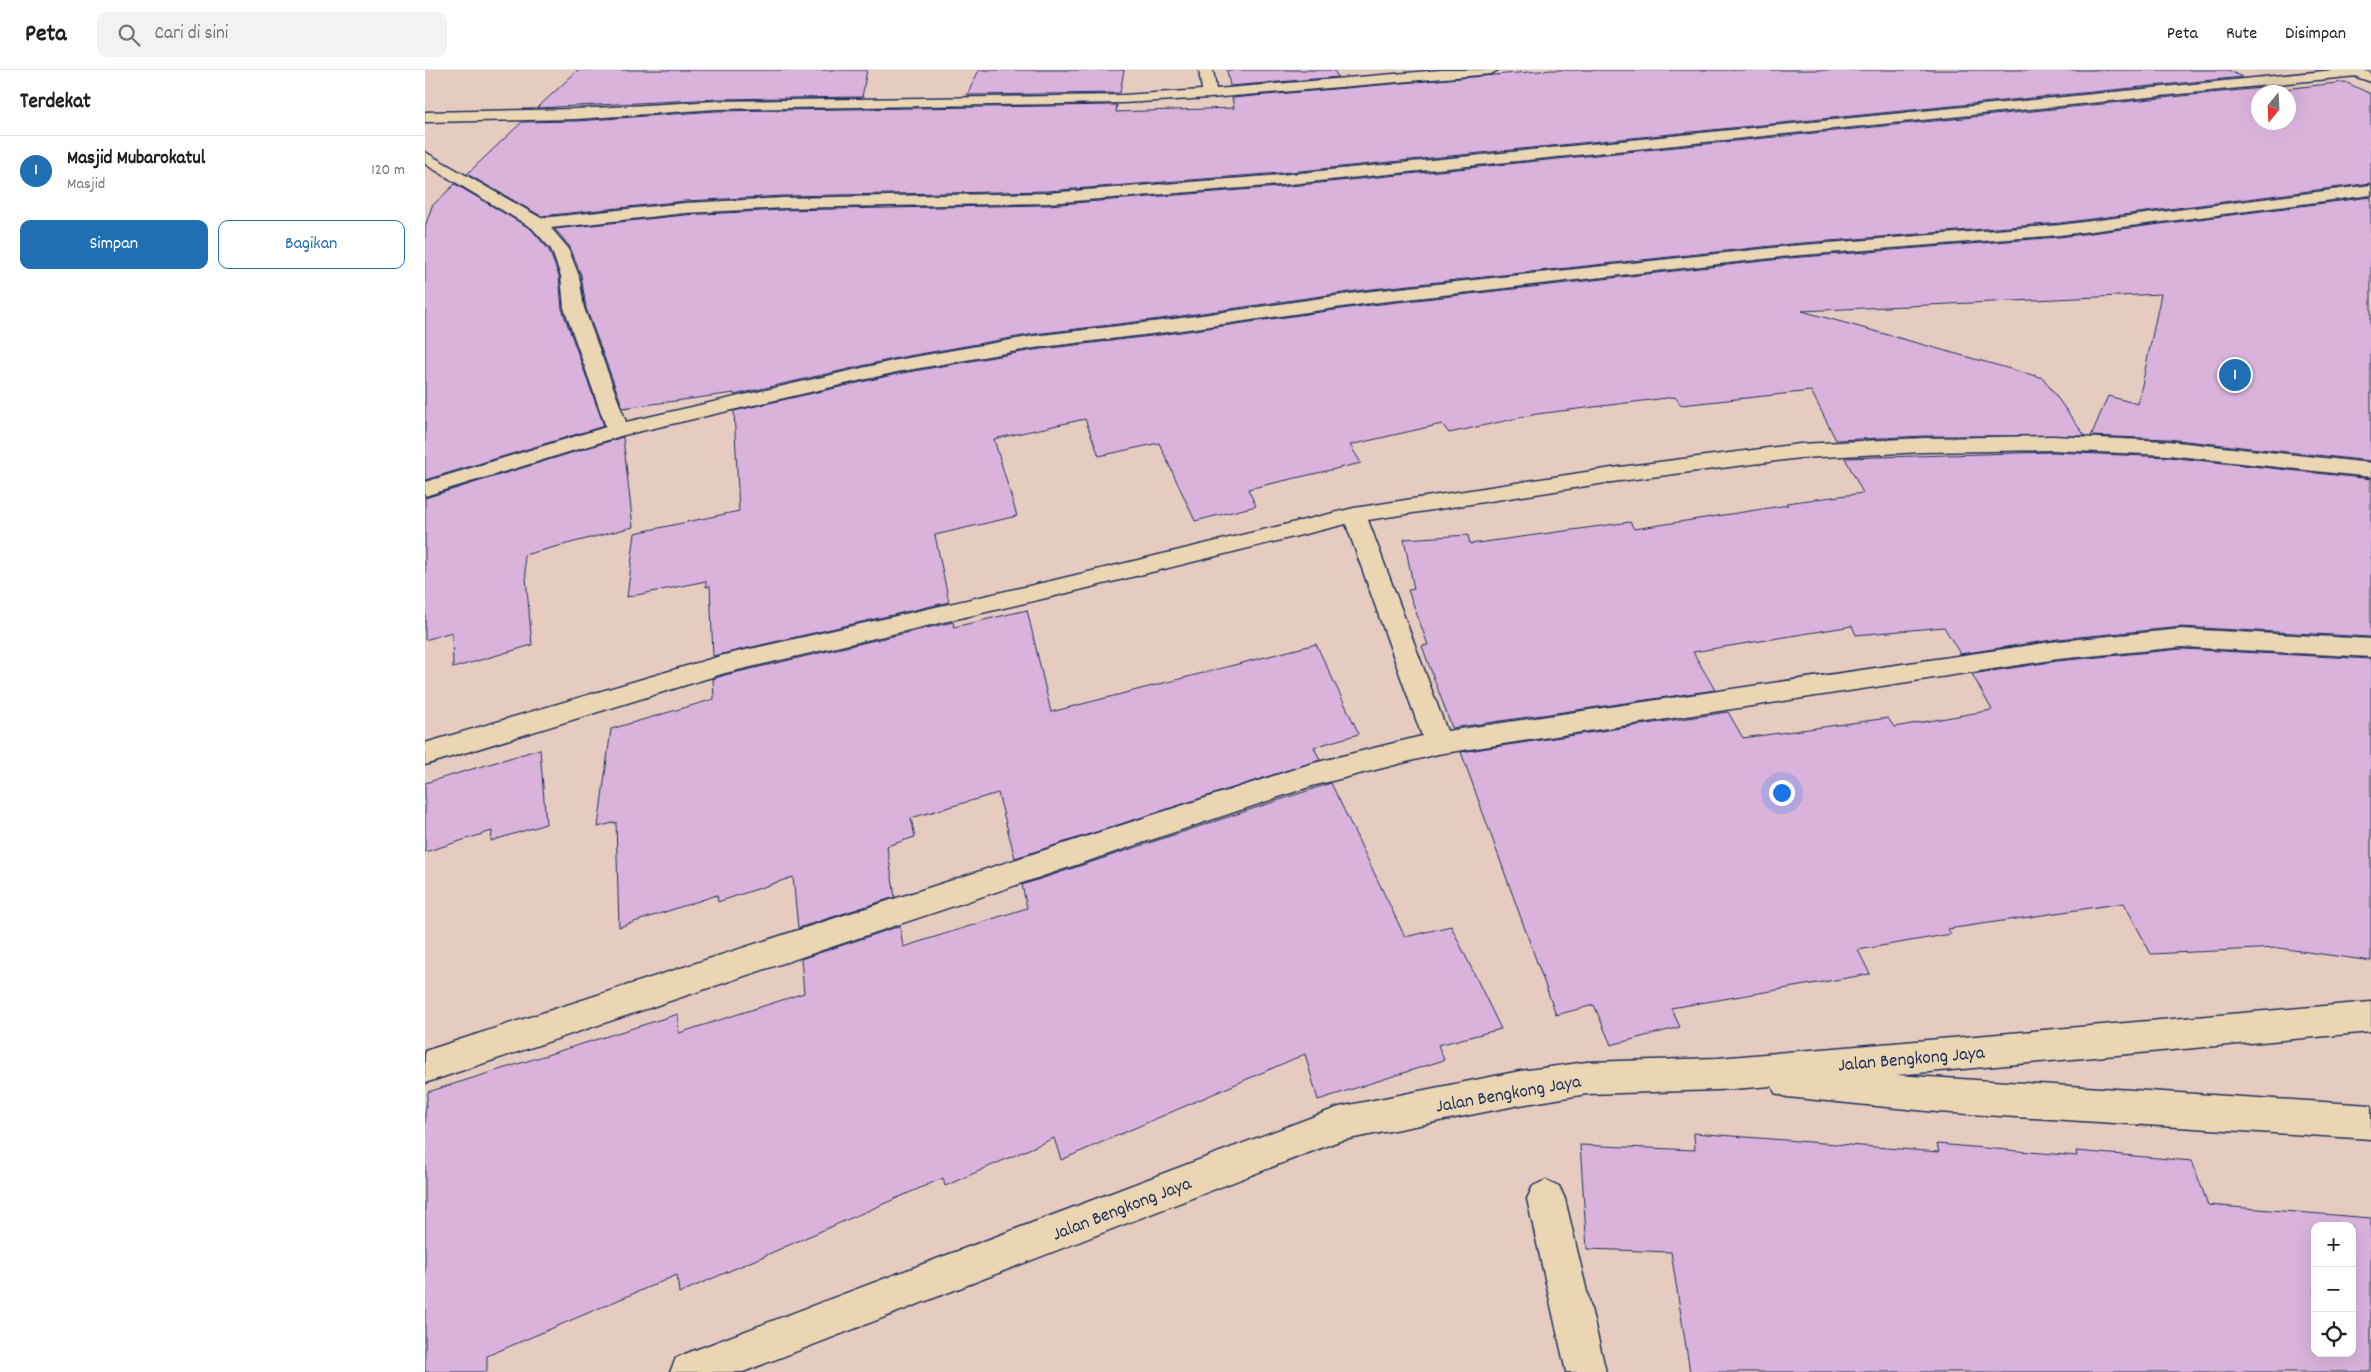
<!DOCTYPE html>
<html lang="id">
<head>
<meta charset="utf-8">
<style>
  body { margin:0; font-family:Dekko,sans-serif; background:#f2f2f2; color:#202124 }
  .controls { position:absolute; right:15px; bottom:15px; display:grid; overflow:hidden; border-radius:10px; box-shadow:0 5px 20px #0002 }
  .controls button { width:45px; height:45px; display:grid; place-items:center; padding:0; border:0; border-bottom:1px solid #e0e0e0; background:#fff; color:#202124; font:25px sans-serif }
  .compass { position:absolute; left:1826px; top:15px; width:45px; height:45px; border-radius:50%; background:#fff; box-shadow:0 5px 20px #0002; rotate:198deg }
  .you { position:absolute; left:1356px; top:722px; width:18px; height:18px; margin:-12px; border:4px solid #fff; border-radius:50%; background:#1a73e8; box-shadow:0 0 0 8px #1a73e833 }
  .badge { display:grid; place-items:center; width:32px; height:32px; border-radius:50%; background:#1f6fb2; color:#fff; font-size:16px; font-weight:700 }
  .pin { position:absolute; translate:-50% -50%; border:2px solid #fff; box-shadow:0 1px 5px #0006 }
  .list { margin:0; padding:0; list-style:none }
  h2 { display:flex; justify-content:space-between; align-items:center; height:65px; margin:0; padding:0 20px; font-size:21px }
  h2 small { font-size:16px; font-weight:400; color:#757577 }
  .list li { display:grid; grid-template-columns:32px 1fr auto; gap:15px; align-items:center; box-sizing:border-box; height:70px; padding:0 20px; border-top:1px solid #e0e0e0 }
  .list b { display:block; font-size:19px; white-space:nowrap }
  .list p { margin:0; font-size:16px; white-space:nowrap; color:#757577 }
  .list em { font-size:16px; font-style:normal; color:#757577 }
  .actions { display:flex; gap:10px; padding:15px 20px }
  .actions a { flex:1; padding:11px 0; border:1px solid #1f6fb2; border-radius:10px; text-align:center; font-size:18px; color:#1f6fb2 }
  .actions .main { background:#1f6fb2; color:#fff }
  .icon { flex:none; width:28px; height:28px; fill:none; stroke:currentColor; stroke-width:2; stroke-linecap:round; stroke-linejoin:round }
  .map { position:relative; flex:none; width:1946px; height:1302px; overflow:hidden }
  header { display:flex; align-items:center; gap:30px; box-sizing:border-box; height:70px; padding:0 25px; background:#fff; border-bottom:1px solid #e0e0e0 }
  header strong { font-size:24px }
  nav { display:flex; gap:28px; margin-inline-start:auto; font-size:18px }
  .search { width:350px; height:45px; background:#f2f2f2; display:flex; align-items:center; gap:12px; box-sizing:border-box; padding:0 18px; border-radius:10px; color:#757577; font-size:19px }
  main { display:flex }
  aside { flex:1; background:#fff }
  .map>svg:first-child { display:block }
  .building { fill:#d9b3dc; stroke:#1b2f5e; fill-rule:evenodd }
  .lines { fill:none; stroke-linecap:round; stroke-linejoin:round }
  .minor-casing { stroke:#1b2f5e; stroke-width:3 }
  .major-casing { stroke:#1b2f5e; stroke-width:3 }
  .minor { fill:#ebd6b4; fill-rule:evenodd }
  .major { fill:#ebd6b4; fill-rule:evenodd }
  .labels { text-anchor:middle; stroke-width:4; stroke-linejoin:round; paint-order:stroke }
  .near-street-label { font-size:19px; fill:#1b2f5e; stroke:#ebd6b4 }
</style>
</head>
<body>
<header>
<strong>Peta</strong>
<div class="search"><svg class="icon" aria-label="search" viewBox="0 0 24 24"><circle cx="10" cy="10" r="6"/><path d="M15 15l6 6"/></svg>Cari di sini</div>
<nav><a>Peta</a><a>Rute</a><a>Disimpan</a></nav>
</header>
<main>
<aside>
<h2>Terdekat<small></small></h2>
<ul class="list">
<li><span class="badge">1</span><div><b>Masjid Mubarokatul</b><p>Masjid</p></div><em>120 m</em></li>
</ul>
<div class="actions"><a class="main">Simpan</a><a>Bagikan</a></div>
</aside>
<div class="map">
<svg width="1946" height="1302" viewBox="0 0 1946 1302">
  <rect width="100%" height="100%" fill="#e6ccc0"/>
  <filter id="ink" filterUnits="userSpaceOnUse"><feTurbulence type="fractalNoise" baseFrequency=".02" numOctaves="2"/><feDisplacementMap in="SourceGraphic" scale="10" xChannelSelector="R" yChannelSelector="G"/><feConvolveMatrix kernelMatrix="1 2 1 2 8 2 1 2 1" color-interpolation-filters="sRGB"/></filter>
  <g filter="url(#ink)">
    <!-- building -->
    <g class="building">
      <path d="M 153,0 L 442,0 L 437,27 L 291,29 L 112,38 Z"/>
      <path d="M 554,0 L 699,0 L 695,23 L 542,25 Z"/>
      <path d="M 802,0 L 909,0 L 913,7 L 805,16 Z"/>
      <path d="M 1126,0 L 1803,0 L 1817,7 L 855,103 L 623,121 L 358,126 L 260,131 L 116,146 L 42,104 L 97,52 L 152,51 L 291,41 L 692,35 L 691,42 L 809,38 L 807,28 Z"/>
      <path d="M 1920,12 L 1946,24 L 1946,113 L 1635,153 L 1365,174 L 938,220 L 735,249 L 609,264 L 472,288 L 309,325 L 309,323 L 198,338 L 161,238 L 156,205 L 145,177 L 130,159 L 260,145 L 358,140 L 623,135 L 855,117 L 1836,18 L 1842,21 ZM 1834,22 L 1864,22 L 1864,52 L 1834,52 Z"/>
      <path d="M 30,114 L 106,159 L 124,180 L 134,206 L 137,239 L 179,356 L 0,410 L 0,157 L 7,136 Z"/>
      <path d="M 1946,127 L 1946,391 L 1743,369 L 1666,366 L 1683,326 L 1713,334 L 1736,224 L 1377,241 L 1618,308 L 1660,366 L 1499,366 L 1411,370 L 1386,321 L 1256,335 L 1250,327 L 1112,344 L 1024,363 L 1017,354 L 925,375 L 936,393 L 823,419 L 831,436 L 770,451 L 734,373 L 674,386 L 660,349 L 569,369 L 592,446 L 510,465 L 524,532 L 288,586 L 285,516 L 281,517 L 281,511 L 202,527 L 210,463 L 314,441 L 309,341 L 472,304 L 609,280 L 735,265 L 938,236 L 1365,188 L 1635,167 Z"/>
      <path d="M 198,367 L 208,457 L 99,485 L 107,575 L 28,598 L 27,562 L 0,570 L 0,428 Z"/>
      <path d="M 1627,382 L 1743,387 L 1946,409 L 1946,567 L 1757,557 L 1633,569 L 1535,584 L 1519,557 L 1431,565 L 1427,556 L 1268,582 L 1290,620 L 1027,658 L 997,576 L 1003,575 L 983,520 L 989,519 L 979,469 L 1043,465 L 1045,474 L 1205,452 L 1209,459 L 1363,435 L 1361,433 L 1438,423 L 1420,388 Z"/>
      <path d="M 602,540 L 626,642 L 891,574 L 934,664 L 889,677 L 895,690 L 590,788 L 573,723 L 486,748 L 490,767 L 462,776 L 470,827 L 373,858 L 368,807 L 293,832 L 292,825 L 194,857 L 191,752 L 173,757 L 186,659 L 289,629 L 288,609 L 300,605 L 528,552 L 529,557 Z"/>
      <path d="M 1757,579 L 1946,589 L 1946,891 L 1854,878 L 1726,884 L 1699,833 L 1523,859 L 1526,864 L 1433,880 L 1445,904 L 1246,938 L 1255,957 L 1186,975 L 1169,935 L 1131,945 L 1036,682 L 1303,642 L 1318,668 L 1463,648 L 1469,657 L 1567,640 L 1547,604 L 1633,591 Z"/>
      <path d="M 115,679 L 121,754 L 66,771 L 67,761 L 0,782 L 0,713 Z"/>
      <path d="M 906,713 L 980,867 L 1026,856 L 1076,959 L 1013,975 L 1019,990 L 893,1030 L 880,984 L 636,1090 L 629,1068 L 520,1116 L 518,1108 L 254,1223 L 252,1205 L 62,1286 L 62,1302 L 0,1302 L 0,1044 L 3,1022 L 253,944 L 254,963 L 379,923 L 376,889 L 475,856 L 478,877 L 602,838 L 597,815 Z"/>
      <path d="M 1269,1063 L 1514,1082 L 1512,1074 L 1652,1086 L 1651,1081 L 1767,1091 L 1783,1135 L 1946,1148 L 1946,1302 L 1265,1302 L 1246,1182 L 1162,1179 L 1155,1075 L 1270,1080 ZM 1890,1156 L 1927,1156 L 1927,1283 L 1890,1283 Z"/>
    </g>
    <g class="lines">
      <defs>
        <g id="minor">
          <path d="M 774,0 L 788,0 L 791,19 L 1016,0 L 1073,0 L 1066,4 L 785,28 L 698,33 L 291,39 L 152,49 L 0,52 L 0,42 L 152,39 L 291,31 L 698,25 L 777,20 Z"/>
          <path d="M 1909,0 L 1938,0 L 1939,2 L 1932,6 L 855,115 L 623,133 L 358,138 L 260,143 L 126,158 L 143,178 L 154,206 L 159,238 L 201,352 L 472,290 L 609,266 L 735,251 L 938,222 L 1365,176 L 1635,155 L 1946,115 L 1946,125 L 1635,165 L 1365,186 L 938,234 L 735,263 L 609,278 L 472,302 L 199,365 L 0,426 L 0,412 L 181,357 L 139,238 L 136,206 L 126,179 L 107,158 L 0,94 L 0,82 L 116,148 L 260,133 L 358,128 L 623,123 L 855,105 Z"/>
          <path d="M 1627,366 L 1743,371 L 1946,393 L 1946,407 L 1743,385 L 1627,380 L 1499,382 L 1375,388 L 1187,412 L 943,450 L 1022,661 L 1633,571 L 1757,559 L 1946,569 L 1946,587 L 1757,577 L 1633,589 L 1013,684 L 887,716 L 0,1013 L 0,981 L 885,694 L 997,666 L 921,454 L 630,526 L 300,603 L 0,695 L 0,673 L 299,585 L 630,510 L 929,438 L 1187,398 L 1375,374 L 1499,368 Z"/>
          <path d="M 1946,932 L 1946,962 L 1471,1005 L 1946,1035 L 1946,1069 L 1512,1042 L 1362,1027 L 1350,1023 L 1347,1016 L 1293,1020 L 1162,1024 L 1095,1035 L 914,1071 L 318,1302 L 245,1302 L 251,1288 L 265,1282 L 914,1037 L 1095,1001 L 1162,992 L 1293,988 Z"/>
          <path d="M 1121,1110 L 1134,1116 L 1140,1129 L 1181,1302 L 1141,1302 L 1102,1129 L 1108,1116 Z"/>
        </g>
        <path id="major" d="M 1919,0 L 1939,0 L 1946,3 L 1946,12 L 1921,3 Z"/>
      </defs>
      <!-- minor casing -->
      <use href="#minor" class="minor-casing"/>
      <!-- major casing -->
      <use href="#major" class="major-casing"/>
      <!-- minor -->
      <use href="#minor" class="minor"/>
      <!-- major -->
      <use href="#major" class="major"/>
    </g>
  </g>
  <g class="labels">
    <!-- near-street labels -->
    <g class="near-street-label">
      <text transform="translate(1486 987) rotate(-5)" y="7">Jalan Bengkong Jaya</text>
      <text transform="translate(1083 1022) rotate(-10)" y="7">Jalan Bengkong Jaya</text>
      <text transform="translate(696 1137) rotate(-21)" y="7">Jalan Bengkong Jaya</text>
    </g>
  </g>
</svg>
<div class="controls">
<button>+</button>
<button>−</button>
<button><svg class="icon" aria-label="locate" viewBox="0 0 24 24"><circle cx="12" cy="12" r="6"/><path d="M12 2v4M12 18v4M2 12h4M18 12h4"/></svg></button>
</div>
<svg class="compass" viewBox="-18 -18 36 36"><path d="M0-13l5 13h-10z" fill="#e53935"/><path d="M0 13l5-13h-10z" fill="#757577"/></svg>
<div class="you"></div>
<div class="pin badge" style="left:1810px;top:305px">1</div>
</div>
</main>
</body>
</html>
